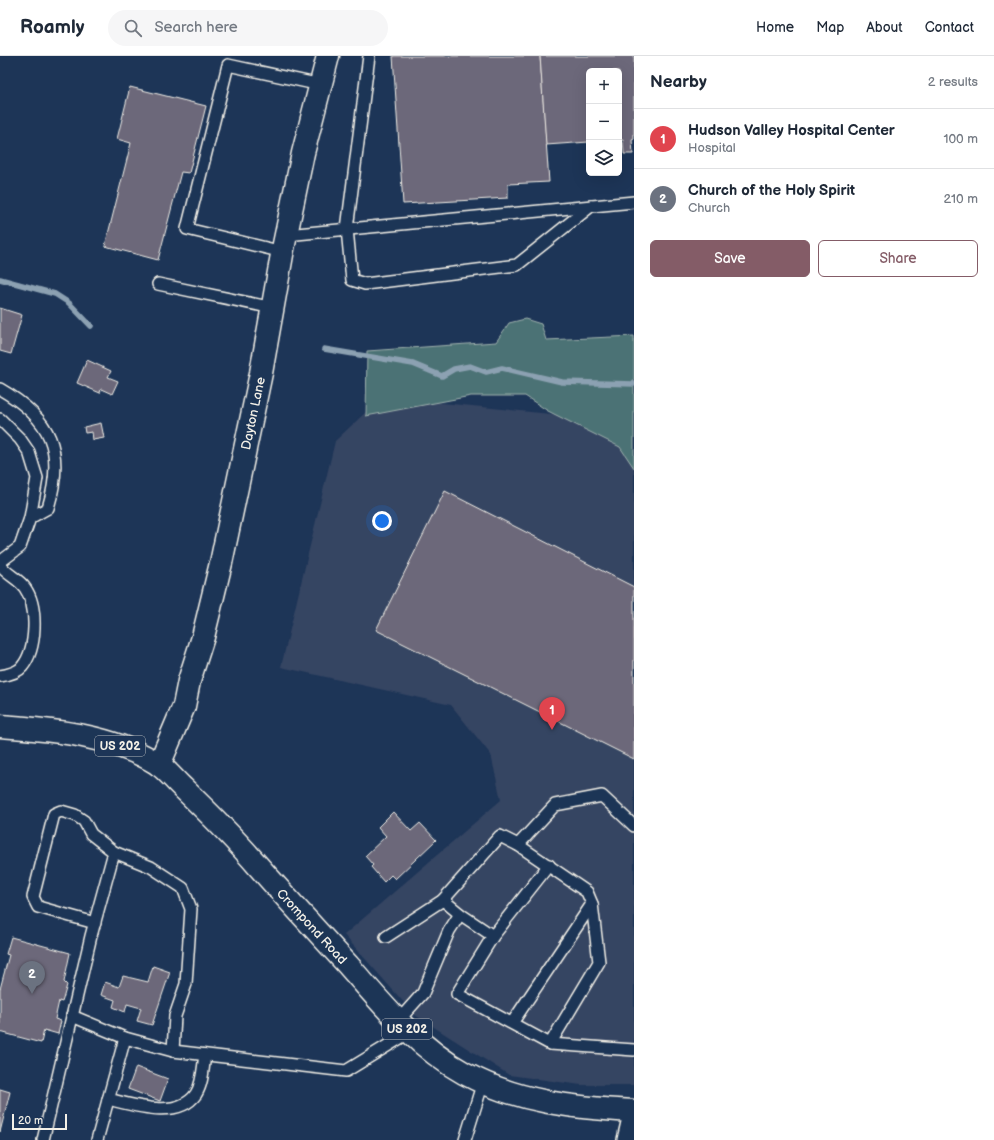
<!DOCTYPE html>
<html lang="en">
<head>
<meta charset="utf-8">
<style>
  body { margin:0; font-family:"Balsamiq Sans",sans-serif; background:#f6f6f7; color:#1f2937 }
  .controls { position:absolute; right:12px; top:12px; display:grid; overflow:hidden; border-radius:6px; box-shadow:0 4px 16px #0002 }
  .controls button { width:36px; height:36px; display:grid; place-items:center; padding:0; border:0; border-bottom:1px solid #e0e1e3; background:#fff; color:#1f2937; font:20px sans-serif }
  .scale { position:absolute; left:12px; bottom:10px; width:55px; box-sizing:border-box; padding-left:4px; border:2px solid #f4f1e8; border-top:0; font-size:11px; line-height:14px; white-space:nowrap; color:#f4f1e8; -webkit-text-stroke:3px #1d3557; paint-order:stroke }
  .you { position:absolute; left:382px; top:465px; width:14px; height:14px; margin:-10px; border:3px solid #fff; border-radius:50%; background:#1a73e8; box-shadow:0 0 0 6px #1a73e833 }
  .badge { display:grid; place-items:center; width:26px; height:26px; border-radius:50%; background:#845c67; color:#fff; font-size:13px; font-weight:700 }
  .pin { position:absolute; translate:-50% -33px; filter:drop-shadow(0 1px 2px #0008) }
  .pin::after { content:''; position:absolute; top:21px; width:14px; height:12px; background:inherit; clip-path:polygon(0 0,100% 0,50% 100%) }
  .list { margin:0; padding:0; list-style:none }
  h2 { display:flex; justify-content:space-between; align-items:center; height:52px; margin:0; padding:0 16px; font-size:17px }
  h2 small { font-size:13px; font-weight:400; color:#747a83 }
  .list li { display:grid; grid-template-columns:26px 1fr auto; gap:12px; align-items:center; box-sizing:border-box; height:60px; padding:0 16px; border-top:1px solid #e0e1e3 }
  .list b { display:block; font-size:15px; white-space:nowrap }
  .list p { margin:0; font-size:13px; white-space:nowrap; color:#747a83 }
  .list em { font-size:13px; font-style:normal; color:#747a83 }
  .actions { display:flex; gap:8px; padding:12px 16px }
  .actions a { flex:1; padding:9px 0; border:1px solid #845c67; border-radius:6px; text-align:center; font-size:14px; color:#845c67 }
  .actions .main { background:#845c67; color:#fff }
  .icon { flex:none; width:22px; height:22px; fill:none; stroke:currentColor; stroke-width:2; stroke-linecap:round; stroke-linejoin:round }
  .map { position:relative; flex:none; width:634px; height:1084px; overflow:hidden }
  header { display:flex; align-items:center; gap:24px; box-sizing:border-box; height:56px; padding:0 20px; background:#fff; border-bottom:1px solid #e0e1e3 }
  header strong { font-size:19px }
  nav { display:flex; gap:22px; margin-inline-start:auto; font-size:14px }
  .search { width:280px; height:36px; background:#f6f6f7; display:flex; align-items:center; gap:10px; box-sizing:border-box; padding:0 14px; border-radius:22px; color:#747a83; font-size:15px }
  main { display:flex }
  aside { flex:1; background:#fff }
  .map>svg:first-child { display:block }
  .built { fill:#354462 }
  .green { fill:#4c7274; stroke:#a0b2ae }
  .lines { fill:none; stroke-linecap:round; stroke-linejoin:round }
  .stream { stroke:#8ca1b2; stroke-width:5.5 }
  .building { fill:#6c677a; stroke:#f4f1e8 }
  .service-casing { stroke:#f4f1e8; stroke-width:14 }
  .minor-casing { stroke:#f4f1e8; stroke-width:24 }
  .tertiary-casing { stroke:#f4f1e8; stroke-width:25 }
  .primary-casing { stroke:#f4f1e8; stroke-width:25 }
  .service { stroke:#1d3557; stroke-width:11 }
  .minor { stroke:#1d3557; stroke-width:21 }
  .tertiary { stroke:#1d3557; stroke-width:22 }
  .primary { stroke:#1d3557; stroke-width:22 }
  .labels { text-anchor:middle; stroke-width:3.5; stroke-linejoin:round; paint-order:stroke }
  .shield { fill:#1d3557; stroke:#b4b9bc; stroke-width:1 }
  .shield-label { font-size:12px; font-weight:bold; fill:#f4f1e8 }
  .street-label { font-size:13px; fill:#f4f1e8; stroke:#1d3557 }
</style>
</head>
<body>
<header>
<strong>Roamly</strong>
<div class="search"><svg class="icon" aria-label="search" viewBox="0 0 24 24"><circle cx="10" cy="10" r="6"/><path d="M15 15l6 6"/></svg>Search here</div>
<nav><a>Home</a><a>Map</a><a>About</a><a>Contact</a></nav>
</header>
<main>
<div class="map">
<svg width="634" height="1084" viewBox="0 0 634 1084">
  <rect width="100%" height="100%" fill="#1d3557"/>
  <filter id="ink" filterUnits="userSpaceOnUse"><feTurbulence type="fractalNoise" baseFrequency=".025" numOctaves="2"/><feDisplacementMap in="SourceGraphic" scale="8" xChannelSelector="R" yChannelSelector="G"/><feConvolveMatrix kernelMatrix="1 2 1 2 8 2 1 2 1" color-interpolation-filters="sRGB"/></filter>
  <g filter="url(#ink)">
    <!-- built -->
    <path class="built" d="M 382,341 L 611,364 L 634,362 L 634,1029 L 581,1029 L 509,1019 L 415,959 L 344,879 L 501,744 L 491,699 L 451,649 L 281,611 L 335,385 Z"/>
    <!-- green -->
    <path class="green" d="M 525,263 L 541,268 L 546,284 L 634,280 L 634,412 L 620,391 L 548,355 L 525,340 L 471,340 L 366,360 L 367,295 L 496,286 L 509,267 Z"/>
    <g class="lines">
      <!-- stream -->
      <g class="stream">
        <path d="M 0,223 L 55,238 L 69,247 L 91,270"/>
        <path d="M 324,293 L 413,308 L 442,320 L 454,313 L 470,310 L 486,316 L 502,312 L 562,326 L 634,328"/>
      </g>
    </g>
    <!-- building -->
    <g class="building">
      <path d="M 393,0 L 540,0 L 549,126 L 508,128 L 508,142 L 403,148 Z"/>
      <path d="M 540,0 L 634,0 L 634,83 L 632,84 L 633,98 L 624,98 L 623,84 L 619,84 L 619,15 L 589,15 L 589,86 L 546,89 Z"/>
      <path d="M 130,31 L 206,50 L 189,117 L 181,116 L 158,204 L 105,190 L 131,87 L 117,83 Z"/>
      <path d="M 0,252 L 22,259 L 11,298 L 0,295 Z"/>
      <path d="M 87,304 L 111,315 L 108,321 L 118,325 L 112,338 L 101,333 L 100,337 L 77,327 Z"/>
      <path d="M 101,367 L 104,382 L 93,384 L 92,376 L 85,377 L 84,371 Z"/>
      <path d="M 445,435 L 634,531 L 634,703 L 376,574 Z"/>
      <path d="M 393,756 L 411,775 L 420,767 L 436,784 L 395,823 L 391,819 L 384,826 L 371,811 L 373,809 L 365,800 L 386,780 L 378,771 Z"/>
      <path d="M 11,881 L 70,897 L 64,926 L 67,929 L 63,943 L 62,946 L 59,945 L 55,963 L 61,965 L 58,978 L 44,974 L 41,987 L 0,976 L 0,933 L 9,899 L 6,898 Z"/>
      <path d="M 153,910 L 170,916 L 152,969 L 137,965 L 141,952 L 127,948 L 125,956 L 113,951 L 115,944 L 101,939 L 105,926 L 119,931 L 123,920 L 148,926 Z"/>
      <path d="M 136,1011 L 168,1023 L 160,1045 L 128,1033 Z"/>
      <path d="M 0,1033 L 10,1036 L 0,1076 Z"/>
    </g>
    <g class="lines">
      <defs>
        <g id="service">
          <path d="M 369,0 L 347,173 L 352,224 L 365,228 L 517,209 L 591,150"/>
          <path d="M 286,179 L 634,146"/>
          <path d="M 283,196 L 187,173 L 228,9 L 321,29"/>
          <path d="M 158,228 L 273,252"/>
          <path d="M 0,333 C 52,363 65,395 48,452 L 30,462"/>
          <path d="M 0,363 L 20,383 L 29,396 L 37,422 L 30,462 L 20,491 L 0,506"/>
          <path d="M 0,509 C 7,519 18,522 25,532 C 38,550 37,593 22,611 C 18,616 7,619 0,620"/>
          <path d="M 518,789 L 555,749 L 602,740 L 634,770"/>
          <path d="M 549,809 L 493,880 L 457,938 L 550,988 L 634,994"/>
          <path d="M 443,844 L 460,858 L 493,880"/>
          <path d="M 95,867 L 38,851 L 33,841 L 54,758 L 61,755 L 75,759 L 84,765 L 91,778 L 114,796"/>
          <path d="M 386,881 L 443,844 L 500,780 L 518,789 L 587,836 L 592,848 L 599,906 L 550,988"/>
          <path d="M 72,960 L 125,982 L 173,995 L 346,1015 L 410,976"/>
          <path d="M 398,965 L 423,937 L 449,875 L 460,858"/>
          <path d="M 512,967 L 592,848"/>
          <path d="M 108,1043 C 133,1049 178,1064 196,1038 C 203,1027 203,1011 205,999"/>
          <path d="M 43,1084 L 91,880 L 114,796 L 151,811 L 183,832 L 191,853 L 186,928 L 175,960 L 173,995"/>
          <path d="M 97,1084 L 125,982"/>
          <path d="M 465,1084 L 483,1026"/>
        </g>
        <path id="minor" d="M 628,1084 L 634,1058"/>
        <g id="tertiary">
          <path id="s1" d="M 159,709 L 184,650 L 189,625 L 203,581 L 221,507 L 261,317 L 283,193 L 303,97 L 328,0"/>
        </g>
        <g id="primary">
          <path id="s2" d="M 0,670 C 54,674 111,679 158,708 C 167,714 175,725 183,732 C 209,757 235,783 259,811 C 288,844 318,876 348,909 C 382,948 418,992 464,1017 C 517,1046 575,1052 634,1055"/>
        </g>
      </defs>
      <!-- service casing -->
      <use href="#service" class="service-casing"/>
      <!-- minor casing -->
      <use href="#minor" class="minor-casing"/>
      <!-- tertiary casing -->
      <use href="#tertiary" class="tertiary-casing"/>
      <!-- primary casing -->
      <use href="#primary" class="primary-casing"/>
      <!-- service -->
      <use href="#service" class="service"/>
      <!-- minor -->
      <use href="#minor" class="minor"/>
      <!-- tertiary -->
      <use href="#tertiary" class="tertiary"/>
      <!-- primary -->
      <use href="#primary" class="primary"/>
    </g>
  </g>
  <g class="labels">
    <!-- shield labels -->
    <g class="shield">
      <rect x="95" y="680" width="50" height="20" rx="3"/>
      <rect x="382" y="963" width="50" height="20" rx="3"/>
    </g>
    <g class="shield-label">
      <text x="120" y="694">US 202</text>
      <text x="407" y="977">US 202</text>
    </g>
    <!-- street labels -->
    <g class="street-label">
      <text dy="5" stroke="none"><textPath href="#s1" startOffset="365">Dayton Lane</textPath></text>
      <text dy="5" stroke="none"><textPath href="#s2" startOffset="388">Crompond Road</textPath></text>
    </g>
  </g>
</svg>
<div class="controls">
<button>+</button>
<button>−</button>
<button><svg class="icon" aria-label="layers" viewBox="0 0 24 24"><path d="M12 4l9 5-9 5-9-5zM3 14l9 5 9-5"/></svg></button>
</div>
<div class="scale">20 m</div>
<div class="you"></div>
<div class="pin badge" style="left:552px;top:674px;background:#e0444e">1</div>
<div class="pin badge" style="left:32px;top:938px;background:#6b7280">2</div>
</div>
<aside>
<h2>Nearby<small>2 results</small></h2>
<ul class="list">
<li><span class="badge" style="background:#e0444e">1</span><div><b>Hudson Valley Hospital Center</b><p>Hospital</p></div><em>100 m</em></li>
<li><span class="badge" style="background:#6b7280">2</span><div><b>Church of the Holy Spirit</b><p>Church</p></div><em>210 m</em></li>
</ul>
<div class="actions"><a class="main">Save</a><a>Share</a></div>
</aside>
</main>
</body>
</html>
